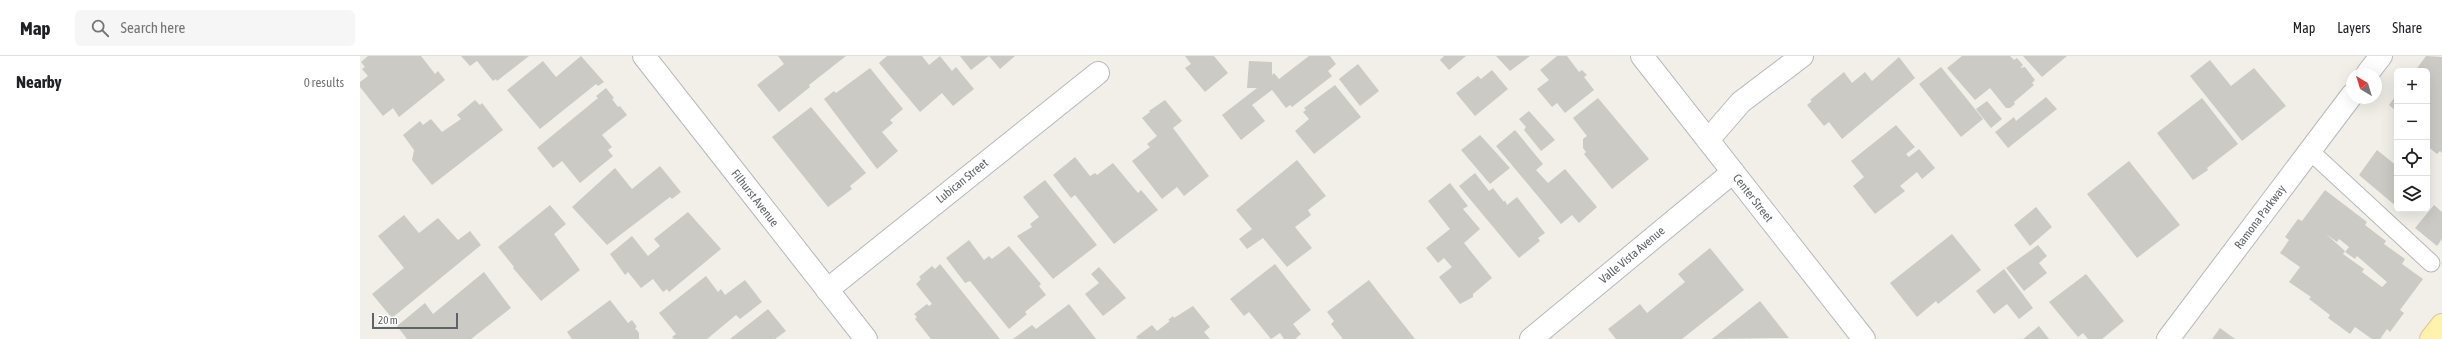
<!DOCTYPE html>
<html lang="en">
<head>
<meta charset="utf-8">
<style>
  body { margin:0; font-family:"Asap Condensed",sans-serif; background:#f6f6f6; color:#202124 }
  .controls { position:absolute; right:12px; top:12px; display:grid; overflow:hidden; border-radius:6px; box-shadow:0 4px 16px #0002 }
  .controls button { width:36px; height:36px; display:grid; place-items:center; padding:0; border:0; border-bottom:1px solid #e0e0e0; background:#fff; color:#202124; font:20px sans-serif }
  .compass { position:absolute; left:1986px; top:12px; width:36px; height:36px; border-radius:50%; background:#fff; box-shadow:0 4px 16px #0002; rotate:322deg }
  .scale { position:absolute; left:12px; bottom:10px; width:86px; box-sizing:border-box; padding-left:4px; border:2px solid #5f6368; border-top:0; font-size:11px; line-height:14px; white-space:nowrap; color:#5f6368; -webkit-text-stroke:3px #fff; paint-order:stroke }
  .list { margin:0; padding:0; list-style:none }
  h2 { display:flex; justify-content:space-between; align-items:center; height:52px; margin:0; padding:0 16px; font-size:17px }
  h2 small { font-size:13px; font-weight:400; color:#757577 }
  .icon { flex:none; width:22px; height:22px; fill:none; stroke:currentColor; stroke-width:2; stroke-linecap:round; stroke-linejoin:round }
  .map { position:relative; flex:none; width:2082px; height:283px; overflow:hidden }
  header { display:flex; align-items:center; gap:24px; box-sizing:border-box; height:56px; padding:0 20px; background:#fff; border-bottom:1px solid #e0e0e0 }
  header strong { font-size:19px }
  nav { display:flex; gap:22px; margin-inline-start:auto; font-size:14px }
  .search { width:280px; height:36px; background:#f6f6f6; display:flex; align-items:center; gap:10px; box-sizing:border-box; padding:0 14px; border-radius:6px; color:#757577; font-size:15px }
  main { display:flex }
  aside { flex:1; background:#fff }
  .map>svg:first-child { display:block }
  .building { fill:#cccac5; fill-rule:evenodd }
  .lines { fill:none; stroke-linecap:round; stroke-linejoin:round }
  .service-casing { stroke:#b5b8bc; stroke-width:19 }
  .minor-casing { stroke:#b5b8bc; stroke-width:24 }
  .primary-casing { stroke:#f2c960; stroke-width:24 }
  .service { stroke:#fff; stroke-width:17 }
  .minor { stroke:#fff; stroke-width:22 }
  .primary { stroke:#fff2af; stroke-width:22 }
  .labels { text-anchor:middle; stroke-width:3.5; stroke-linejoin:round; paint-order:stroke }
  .street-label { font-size:12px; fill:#5f6368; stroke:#fff }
</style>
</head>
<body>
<header>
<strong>Map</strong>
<div class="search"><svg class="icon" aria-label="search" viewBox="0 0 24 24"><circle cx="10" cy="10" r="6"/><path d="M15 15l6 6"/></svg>Search here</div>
<nav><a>Map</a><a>Layers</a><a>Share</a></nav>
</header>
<main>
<aside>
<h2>Nearby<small>0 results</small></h2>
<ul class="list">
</ul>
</aside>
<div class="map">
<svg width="2082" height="283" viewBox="0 0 2082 283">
  <rect width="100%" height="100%" fill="#f1efe8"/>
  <!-- building -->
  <g class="building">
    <path d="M 8,0 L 61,0 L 75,18 L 78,15 L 85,24 L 39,61 L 33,52 L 23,60 L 0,31 L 0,26 L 8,20 L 2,13 L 5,11 L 1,6 Z"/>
    <path d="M 101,0 L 169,0 L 137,25 L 136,23 L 133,25 L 117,5 L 110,10 Z"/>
    <path d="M 221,0 L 244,26 L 238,30 L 236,28 L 180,73 L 147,34 L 183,5 L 196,21 Z"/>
    <path d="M 418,0 L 486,0 L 449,29 L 450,31 L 419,56 L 397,29 L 424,8 Z"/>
    <path d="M 527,0 L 562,0 L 569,9 L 580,0 L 592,15 L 596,11 L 614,33 L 593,50 L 582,37 L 560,56 L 519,7 Z"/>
    <path d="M 600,0 L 629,0 L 611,14 Z"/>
    <path d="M 629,0 L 655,0 L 640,13 Z"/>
    <path d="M 825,0 L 854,0 L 868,17 L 845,36 L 825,12 L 831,8 Z"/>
    <path d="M 949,0 L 970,0 L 976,8 L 968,15 L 972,20 L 932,51 L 930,49 L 926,52 L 912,34 L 892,49 L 905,65 L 881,84 L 862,59 L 897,32 L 887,32 L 889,5 L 912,6 L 912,19 L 914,17 L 919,23 Z"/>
    <path d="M 1084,0 L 1106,0 L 1089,14 L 1080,4 Z"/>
    <path d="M 1136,0 L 1170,0 L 1150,15 Z"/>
    <path d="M 1197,0 L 1207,0 L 1219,16 L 1222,14 L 1227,19 L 1224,21 L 1234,34 L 1205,57 L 1197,47 L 1192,51 L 1177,33 L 1189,24 L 1180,14 Z"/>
    <path d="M 1602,0 L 1650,0 L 1654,4 L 1657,2 L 1663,9 L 1660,12 L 1665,11 L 1675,24 L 1672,27 L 1674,29 L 1654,46 L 1655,48 L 1650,52 L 1646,52 L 1630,32 L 1615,44 L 1587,12 Z"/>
    <path d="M 1663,0 L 1707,0 L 1682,21 Z"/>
    <path d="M 2066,0 L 2082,1 L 2082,97 L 2080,95 L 2077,98 L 2067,90 L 2067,15 L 2055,15 Z"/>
    <path d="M 1539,1 L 1555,22 L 1482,83 L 1469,66 L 1464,70 L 1447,49 L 1452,45 L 1450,44 L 1484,16 L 1492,27 L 1505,16 L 1512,25 Z"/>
    <path d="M 1850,4 L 1871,30 L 1894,12 L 1926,50 L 1882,85 L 1830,20 Z"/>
    <path d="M 998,8 L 1019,35 L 1000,50 L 979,23 Z"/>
    <path d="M 1581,11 L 1623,63 L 1601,81 L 1559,28 Z"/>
    <path d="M 510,12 L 543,53 L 530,64 L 533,67 L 522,76 L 538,95 L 517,113 L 464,43 L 474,35 L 476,37 Z"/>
    <path d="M 1132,14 L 1148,33 L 1115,60 L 1096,37 L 1118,20 L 1121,23 Z"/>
    <path d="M 975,29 L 1001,61 L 954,98 L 935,75 L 949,63 L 943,56 L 946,54 L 944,52 Z"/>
    <path d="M 246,32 L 254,42 L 252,43 L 258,51 L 260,50 L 267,59 L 242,79 L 252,91 L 248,94 L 253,100 L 220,127 L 202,105 L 193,112 L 177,92 L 238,42 L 236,40 Z"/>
    <path d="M 2037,38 L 2037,56 L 2029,49 Z"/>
    <path d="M 1686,41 L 1697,53 L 1648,92 L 1635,76 L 1654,61 L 1656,65 Z"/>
    <path d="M 1238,42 L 1289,103 L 1252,133 L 1224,98 L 1226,96 L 1223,92 L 1223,83 L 1227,80 L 1213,62 Z"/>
    <path d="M 1842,42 L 1878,88 L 1847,112 L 1848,114 L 1833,124 L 1797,77 Z"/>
    <path d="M 115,44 L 120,49 L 122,47 L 143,74 L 72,129 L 52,104 L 54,94 L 43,79 L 60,65 L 63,69 L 71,63 L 82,76 L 101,63 L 97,59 Z"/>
    <path d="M 805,44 L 822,65 L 813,72 L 849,120 L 824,140 L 817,131 L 802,143 L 772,105 L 790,91 L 787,88 L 797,80 L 782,62 L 790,56 L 789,55 Z"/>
    <path d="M 1627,45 L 1642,63 L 1631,72 L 1616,53 Z"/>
    <path d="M 451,51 L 506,117 L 490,130 L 492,133 L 468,151 L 412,81 Z"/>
    <path d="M 1169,55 L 1195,84 L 1181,95 L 1164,74 L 1166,71 L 1159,63 Z"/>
    <path d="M 1536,69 L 1555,91 L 1546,98 L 1549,101 L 1559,93 L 1575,112 L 1562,123 L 1557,116 L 1540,130 L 1545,135 L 1515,158 L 1493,130 L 1504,121 L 1491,105 Z"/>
    <path d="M 1155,74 L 1183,108 L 1176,114 L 1188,127 L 1205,113 L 1237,151 L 1219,167 L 1212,159 L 1201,168 L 1136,90 Z"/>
    <path d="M 1120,79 L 1150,112 L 1130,128 L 1101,94 Z"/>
    <path d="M 2017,94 L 2037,110 L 2037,151 L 1999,119 Z"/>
    <path d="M 715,101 L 730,120 L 735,117 L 737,119 L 753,107 L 778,137 L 781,134 L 798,154 L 754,188 L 715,139 L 711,142 L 693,119 Z"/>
    <path d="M 937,104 L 966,140 L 948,154 L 951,159 L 935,171 L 952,192 L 927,211 L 903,182 L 887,193 L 879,183 L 892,173 L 876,154 Z"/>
    <path d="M 1769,105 L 1820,169 L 1777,202 L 1727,138 Z"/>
    <path d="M 300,110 L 321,136 L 312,143 L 310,141 L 247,189 L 212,151 L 255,112 L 272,133 Z"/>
    <path d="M 1115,117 L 1129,135 L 1133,132 L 1144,146 L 1145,144 L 1147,149 L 1157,141 L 1185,177 L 1178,182 L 1180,185 L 1159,202 L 1099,130 Z"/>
    <path d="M 685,124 L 737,189 L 693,223 L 657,180 L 672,171 L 670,168 L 679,161 L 663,141 Z"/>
    <path d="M 1090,127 L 1108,150 L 1103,153 L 1120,173 L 1104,187 L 1132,222 L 1113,238 L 1113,241 L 1100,248 L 1079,221 L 1092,211 L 1084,202 L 1078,207 L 1066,192 L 1090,173 L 1068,145 Z"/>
    <path d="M 1965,134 L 2007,166 L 2005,169 L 2026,185 L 2024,188 L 2045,203 L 2042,208 L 2063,223 L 2040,254 L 2044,257 L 2030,276 L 2027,273 L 2020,283 L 2012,283 L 1995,271 L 1990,278 L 1968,262 L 1970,259 L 1949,243 L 1951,241 L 1929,226 L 1940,211 L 1920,197 L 1929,184 L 1925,181 L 1938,163 L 1942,165 ZM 1966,178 L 1977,186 L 1979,183 L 1989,191 L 1985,196 L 1995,203 L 1997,200 L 2027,226 L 2022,231 L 2002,216 L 2004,213 L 1983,198 L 1985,195 Z"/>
    <path d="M 190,149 L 206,168 L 194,178 L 220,214 L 181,245 L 153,212 L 154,211 L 138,191 Z"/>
    <path d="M 2074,149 L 2082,156 L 2082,183 L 2077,190 L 2055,172 Z"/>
    <path d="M 1676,151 L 1692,171 L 1670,190 L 1654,169 Z"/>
    <path d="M 328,156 L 361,193 L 309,236 L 307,233 L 303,236 L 293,223 L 281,232 L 268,216 L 265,219 L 250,198 L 272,180 L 288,200 L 300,190 L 294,183 Z"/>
    <path d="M 44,159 L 59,177 L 78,162 L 98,184 L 110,175 L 121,189 L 32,262 L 12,238 L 44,212 L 18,180 Z"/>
    <path d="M 1592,178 L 1621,214 L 1578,248 L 1576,245 L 1557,261 L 1530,227 Z"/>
    <path d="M 609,184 L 624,204 L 629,200 L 632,203 L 649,190 L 681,228 L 679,230 L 686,239 L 665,256 L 667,258 L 649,273 L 610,225 L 605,227 L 586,202 Z"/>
    <path d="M 1678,189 L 1687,200 L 1679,207 L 1687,217 L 1664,235 L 1646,212 Z"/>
    <path d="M 1350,192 L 1384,234 L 1322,283 L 1256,283 L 1248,273 L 1280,248 L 1287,257 L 1325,226 L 1318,218 Z"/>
    <path d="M 580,208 L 640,283 L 571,283 L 555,263 L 557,261 L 554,258 L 567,248 L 569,250 L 572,248 L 556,228 L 561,223 L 559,221 L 572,210 L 575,213 Z"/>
    <path d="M 915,208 L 951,254 L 933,268 L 941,278 L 935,283 L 924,283 L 920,277 L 911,283 L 889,256 L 884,260 L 870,243 Z"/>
    <path d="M 739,211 L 766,242 L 743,260 L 725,238 L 739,227 L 731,218 Z"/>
    <path d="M 1644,213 L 1673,252 L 1659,263 L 1647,248 L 1634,258 L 1616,235 Z"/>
    <path d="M 124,216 L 151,252 L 111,283 L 47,283 L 37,270 L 65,247 L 73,258 Z"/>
    <path d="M 1726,218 L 1764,265 L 1742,283 L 1728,283 L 1723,277 L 1718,281 L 1689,246 Z"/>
    <path d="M 346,220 L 358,236 L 361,233 L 365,239 L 385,224 L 402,246 L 380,263 L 376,259 L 347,283 L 314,283 L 312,281 L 316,278 L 299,257 Z"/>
    <path d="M 1009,224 L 1022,241 L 1055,283 L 983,283 L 971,268 L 974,265 L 967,256 Z"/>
    <path d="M 250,244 L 268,267 L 272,264 L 277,271 L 275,272 L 279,277 L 279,283 L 212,283 L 207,276 Z"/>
    <path d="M 1400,245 L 1429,282 L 1352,283 Z"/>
    <path d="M 709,248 L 736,283 L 653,283 L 672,269 L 676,273 Z"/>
    <path d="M 833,250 L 850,271 L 844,276 L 850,283 L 778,283 L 776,281 L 792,269 L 797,275 L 810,265 L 808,264 L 813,260 L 814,262 Z"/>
    <path d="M 408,253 L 426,275 L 415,283 L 370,283 Z"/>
    <path d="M 1679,270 L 1689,283 L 1663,283 Z"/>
    <path d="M 1860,272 L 1875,283 L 1852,283 Z"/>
  </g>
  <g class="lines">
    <defs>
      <path id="service" d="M 1950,95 L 2071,207"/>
      <g id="minor">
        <path d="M 284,0 L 506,283"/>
        <path d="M 1282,0 L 1504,283"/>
        <path d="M 2007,18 L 2021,0"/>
        <path d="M 1348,84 L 1381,46 L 1442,0"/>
        <path d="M 467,234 L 738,17"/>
        <path d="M 1171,283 L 1373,116"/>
        <path d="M 1808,283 L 1992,39"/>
      </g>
      <path id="primary" d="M 2071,283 L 2082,269"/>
    </defs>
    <!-- service casing -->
    <use href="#service" class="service-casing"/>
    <!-- minor casing -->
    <use href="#minor" class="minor-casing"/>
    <!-- primary casing -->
    <use href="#primary" class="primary-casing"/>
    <!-- service -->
    <use href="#service" class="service"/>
    <!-- minor -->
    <use href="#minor" class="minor"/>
    <!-- primary -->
    <use href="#primary" class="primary"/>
  </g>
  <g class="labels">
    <!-- street labels -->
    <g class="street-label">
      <text transform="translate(602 125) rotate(-39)" y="4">Lubican Street</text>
      <text transform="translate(395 142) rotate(52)" y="4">Filhurst Avenue</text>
      <text transform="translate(1393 142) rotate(52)" y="4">Center Street</text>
      <text transform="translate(1900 161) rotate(-53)" y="4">Ramona Parkway</text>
      <text transform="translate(1272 199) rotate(-40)" y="4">Valle Vista Avenue</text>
    </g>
  </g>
</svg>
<div class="controls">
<button>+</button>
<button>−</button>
<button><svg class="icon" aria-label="locate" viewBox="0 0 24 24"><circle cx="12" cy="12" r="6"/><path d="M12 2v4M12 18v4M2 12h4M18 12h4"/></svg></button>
<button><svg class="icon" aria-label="layers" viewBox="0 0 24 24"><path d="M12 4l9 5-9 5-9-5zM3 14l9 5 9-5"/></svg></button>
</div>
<svg class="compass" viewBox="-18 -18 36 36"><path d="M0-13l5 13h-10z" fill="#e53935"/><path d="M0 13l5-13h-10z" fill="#757577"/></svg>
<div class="scale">20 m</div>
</div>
</main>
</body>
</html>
